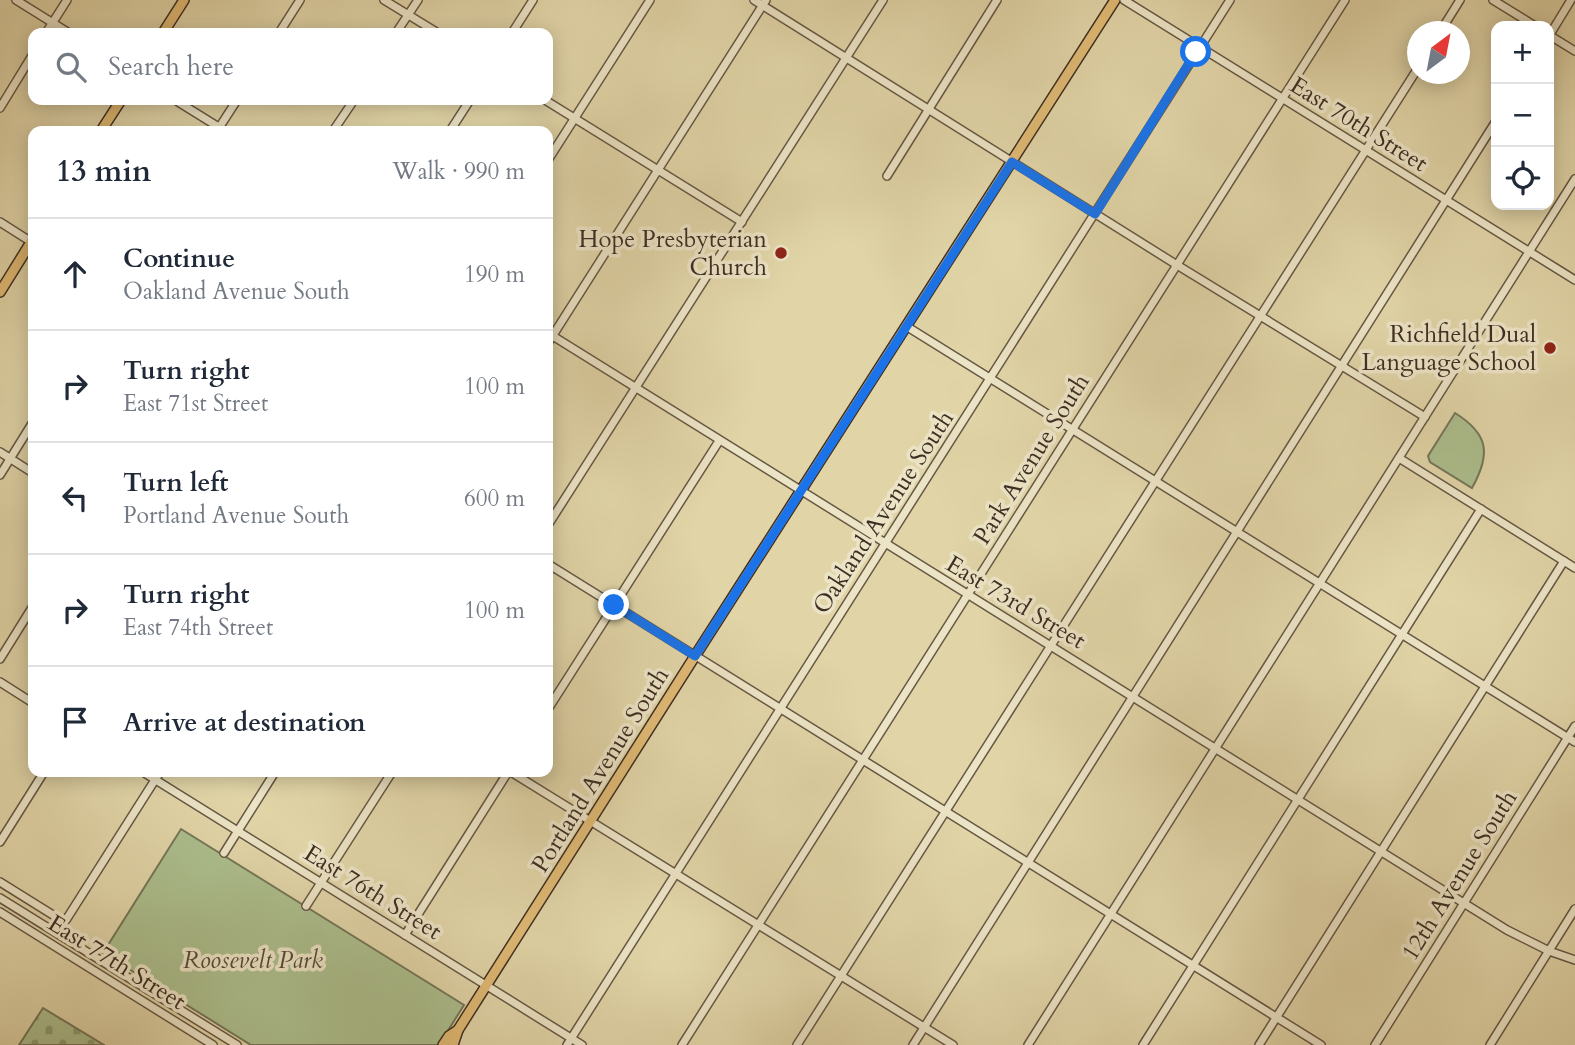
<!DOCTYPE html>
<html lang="en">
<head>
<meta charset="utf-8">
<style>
  body { margin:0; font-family:Cardo,serif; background:#f6f6f7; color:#1f2937 }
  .controls { position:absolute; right:21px; top:21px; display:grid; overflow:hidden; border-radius:14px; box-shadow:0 4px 18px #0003 }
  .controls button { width:63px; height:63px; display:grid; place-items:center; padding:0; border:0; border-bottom:2px solid #e0e1e3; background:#fff; color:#1f2937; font:35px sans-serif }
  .compass { position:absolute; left:1407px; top:21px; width:63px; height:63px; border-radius:50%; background:#fff; box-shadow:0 4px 18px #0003; rotate:32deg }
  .stop { position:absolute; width:21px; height:21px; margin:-16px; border:5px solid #1a73e8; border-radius:50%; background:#fff }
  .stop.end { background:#1a73e8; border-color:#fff; box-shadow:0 2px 7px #0008 }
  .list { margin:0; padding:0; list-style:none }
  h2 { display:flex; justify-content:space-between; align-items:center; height:91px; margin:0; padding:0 28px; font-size:30px }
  h2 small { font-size:23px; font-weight:400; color:#747a83 }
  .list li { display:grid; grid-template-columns:46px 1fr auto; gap:21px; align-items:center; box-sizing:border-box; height:112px; padding:0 28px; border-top:2px solid #e0e1e3 }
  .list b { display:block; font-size:26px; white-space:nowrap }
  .list p { margin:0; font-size:23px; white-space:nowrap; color:#747a83 }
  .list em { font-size:23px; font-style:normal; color:#747a83 }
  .icon { flex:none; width:38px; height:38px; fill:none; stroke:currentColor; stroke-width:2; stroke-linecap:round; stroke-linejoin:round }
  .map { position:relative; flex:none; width:1575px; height:1045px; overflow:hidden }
  .search { position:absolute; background:#fff; box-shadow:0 4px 18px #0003; left:28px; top:28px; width:525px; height:77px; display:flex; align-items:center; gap:18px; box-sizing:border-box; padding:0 24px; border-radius:14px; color:#747a83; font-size:26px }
  .panel { position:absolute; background:#fff; box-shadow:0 4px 18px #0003; left:28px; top:126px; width:525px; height:651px; border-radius:14px }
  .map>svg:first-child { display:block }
  .green { fill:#acbe8d; stroke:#757658; stroke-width:2 }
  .cemetery { fill:url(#cemetery-stones); stroke:#757658; stroke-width:2 }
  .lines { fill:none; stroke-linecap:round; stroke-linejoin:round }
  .minor-casing { stroke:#675844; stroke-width:10 }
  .major-casing { stroke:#3e2e23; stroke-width:12 }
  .minor { stroke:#ece4c6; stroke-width:7 }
  .major { stroke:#e0ba74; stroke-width:9 }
  .route { stroke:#1a73e8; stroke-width:9 }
  .poi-dot { fill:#8f2418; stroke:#ece4c6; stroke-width:2.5 }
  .labels { text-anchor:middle; stroke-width:7; stroke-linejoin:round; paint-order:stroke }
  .street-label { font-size:24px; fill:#3e2e23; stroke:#ece4c6 }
  .poi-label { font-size:24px; fill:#3e2e23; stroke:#ece4c6; text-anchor:end }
  .park-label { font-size:24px; font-style:italic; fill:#544b38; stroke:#ece4c6 }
</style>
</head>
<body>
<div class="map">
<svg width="1575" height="1045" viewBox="0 0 1575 1045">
  <defs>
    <pattern id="cemetery-stones" width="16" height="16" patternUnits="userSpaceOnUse" patternTransform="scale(1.75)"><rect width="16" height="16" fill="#acbe8d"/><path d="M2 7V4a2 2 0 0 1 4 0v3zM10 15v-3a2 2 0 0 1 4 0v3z" fill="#8d9b73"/></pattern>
  </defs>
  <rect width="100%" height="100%" fill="#e1d5a8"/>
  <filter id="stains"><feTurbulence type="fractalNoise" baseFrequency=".00286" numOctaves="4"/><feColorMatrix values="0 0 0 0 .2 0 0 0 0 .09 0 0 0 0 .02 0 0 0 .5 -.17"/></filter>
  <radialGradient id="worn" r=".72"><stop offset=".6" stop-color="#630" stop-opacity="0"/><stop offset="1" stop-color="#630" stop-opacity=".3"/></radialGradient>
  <!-- green -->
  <g class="green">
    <path d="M 1455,413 C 1489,434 1491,454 1472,488 L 1430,462 L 1428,456 Z"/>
    <path d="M 181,829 L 464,1005 L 439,1045 L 251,1045 L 103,953 Z"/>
  </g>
  <!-- cemetery -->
  <path class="cemetery" d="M 43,1008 L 104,1045 L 19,1045 Z"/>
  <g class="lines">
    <defs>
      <g id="minor">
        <path d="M 16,0 L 69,33"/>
        <path d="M 384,0 L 438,33"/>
        <path d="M 754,0 L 1177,265 L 1425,417"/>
        <path d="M 1124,0 L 1575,280"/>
        <path d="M 1493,0 L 1535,26"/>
        <path d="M 1440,32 L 1460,0"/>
        <path d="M 46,33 L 67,0"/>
        <path d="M 279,33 L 300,0"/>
        <path d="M 396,33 L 418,0"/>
        <path d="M 512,33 L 533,0"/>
        <path d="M 1549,35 L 1575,51"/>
        <path d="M 1549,36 L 1571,0"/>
        <path d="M 175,100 L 225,131"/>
        <path d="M 545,100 L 742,222"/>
        <path d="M 0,108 L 33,54"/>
        <path d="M 217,131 L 237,100"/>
        <path d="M 333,131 L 354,100"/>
        <path d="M 450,131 L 470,100"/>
        <path d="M 548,160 L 650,0"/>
        <path d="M 887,176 L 997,0"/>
        <path d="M 0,222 L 33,243"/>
        <path d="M 906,326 L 1575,742"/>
        <path d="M 548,333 L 1507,930 L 1549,951 L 1575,960"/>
        <path d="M 548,343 L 766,0"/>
        <path d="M 0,452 L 33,473"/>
        <path d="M 1399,458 L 1575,568"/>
        <path d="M 0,475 L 33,422"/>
        <path d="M 548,525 L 883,0"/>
        <path d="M 548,564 L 1321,1045"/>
        <path d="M 0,659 L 33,606"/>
        <path d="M 0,682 L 33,703"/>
        <path d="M 548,709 L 719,441"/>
        <path d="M 143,772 L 582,1045"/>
        <path d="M 511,772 L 953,1045"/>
        <path d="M 0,842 L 44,772"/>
        <path d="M 224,853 L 275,772"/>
        <path d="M 0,882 L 61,920 L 66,920 L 160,772"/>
        <path d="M 0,898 L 237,1045"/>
        <path d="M 306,906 L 392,772"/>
        <path d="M 0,912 L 213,1045"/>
        <path d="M 405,935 L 508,772"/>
        <path d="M 567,1045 L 1230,0"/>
        <path d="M 682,1045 L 1345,0"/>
        <path d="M 797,1045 L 1418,68"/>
        <path d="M 913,1045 L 1496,121"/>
        <path d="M 1028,1045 L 1575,179"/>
        <path d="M 1143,1045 L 1481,509"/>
        <path d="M 1259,1045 L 1564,561"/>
        <path d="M 1375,1045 L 1575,726"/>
        <path d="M 1490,1045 L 1575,909"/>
      </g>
      <g id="major">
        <path d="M 163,33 L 184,0"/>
        <path d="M 101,131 L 121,100"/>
        <path d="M 0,292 L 33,239"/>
        <path d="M 443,1045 L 449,1036 L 458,1030"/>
        <path d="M 453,1045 L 458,1030 L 695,656 L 1115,0"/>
      </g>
    </defs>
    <!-- minor casing -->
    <use href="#minor" class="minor-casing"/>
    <!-- major casing -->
    <use href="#major" class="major-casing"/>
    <!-- minor -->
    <use href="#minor" class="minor"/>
    <!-- major -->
    <use href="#major" class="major"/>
  </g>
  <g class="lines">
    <!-- route -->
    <path class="route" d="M 614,605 L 695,656 L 1012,162 L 1095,214 L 1196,52"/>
  </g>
  <!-- markers -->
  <g class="poi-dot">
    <circle cx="781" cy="253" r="7"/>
    <circle cx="1550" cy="348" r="7"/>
  </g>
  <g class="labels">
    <!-- street labels -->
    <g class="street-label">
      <text transform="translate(1359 124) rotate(32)" y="8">East 70th Street</text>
      <text transform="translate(1031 459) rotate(-58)" y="8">Park Avenue South</text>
      <text transform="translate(883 512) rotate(-57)" y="8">Oakland Avenue South</text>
      <text transform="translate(1016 602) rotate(31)" y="8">East 73rd Street</text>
      <text transform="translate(600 770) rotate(-58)" y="8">Portland Avenue South</text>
      <text transform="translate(1459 875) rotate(-58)" y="8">12th Avenue South</text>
      <text transform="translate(373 892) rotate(32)" y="8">East 76th Street</text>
      <text transform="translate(117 962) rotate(32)" y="8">East 77th Street</text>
    </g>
    <!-- poi labels -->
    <g class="poi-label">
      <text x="767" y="247">Hope Presbyterian<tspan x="767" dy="28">Church</tspan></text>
      <text x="1536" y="342">Richfield Dual<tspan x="1536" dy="28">Language School</tspan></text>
    </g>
    <!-- park labels -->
    <g class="park-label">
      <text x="253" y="968">Roosevelt Park</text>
    </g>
  </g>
  <rect width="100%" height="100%" filter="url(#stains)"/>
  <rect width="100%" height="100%" fill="url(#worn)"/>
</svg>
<div class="controls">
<button>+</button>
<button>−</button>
<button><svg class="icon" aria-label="locate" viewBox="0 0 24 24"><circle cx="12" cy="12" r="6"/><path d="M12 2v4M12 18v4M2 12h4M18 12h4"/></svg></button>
</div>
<svg class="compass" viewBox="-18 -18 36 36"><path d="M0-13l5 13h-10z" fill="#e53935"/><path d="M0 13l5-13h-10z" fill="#747a83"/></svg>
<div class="stop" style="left:1196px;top:52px"></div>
<div class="stop end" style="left:614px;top:605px"></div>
<div class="search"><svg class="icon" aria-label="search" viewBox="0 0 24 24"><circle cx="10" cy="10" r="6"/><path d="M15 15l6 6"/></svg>Search here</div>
<section class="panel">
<h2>13 min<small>Walk · 990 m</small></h2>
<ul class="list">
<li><svg class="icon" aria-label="ahead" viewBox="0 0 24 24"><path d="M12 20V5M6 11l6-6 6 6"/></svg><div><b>Continue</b><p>Oakland Avenue South</p></div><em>190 m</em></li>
<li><svg class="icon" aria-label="right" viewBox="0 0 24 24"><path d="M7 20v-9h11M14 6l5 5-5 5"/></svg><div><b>Turn right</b><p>East 71st Street</p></div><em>100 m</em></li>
<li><svg class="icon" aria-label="left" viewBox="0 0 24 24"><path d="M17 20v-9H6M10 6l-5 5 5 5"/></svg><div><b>Turn left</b><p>Portland Avenue South</p></div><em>600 m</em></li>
<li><svg class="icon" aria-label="right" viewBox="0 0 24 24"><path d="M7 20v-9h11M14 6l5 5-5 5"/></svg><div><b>Turn right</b><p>East 74th Street</p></div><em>100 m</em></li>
<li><svg class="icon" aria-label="arrive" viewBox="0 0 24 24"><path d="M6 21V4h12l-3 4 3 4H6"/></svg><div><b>Arrive at destination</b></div></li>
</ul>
</section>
</div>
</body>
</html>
